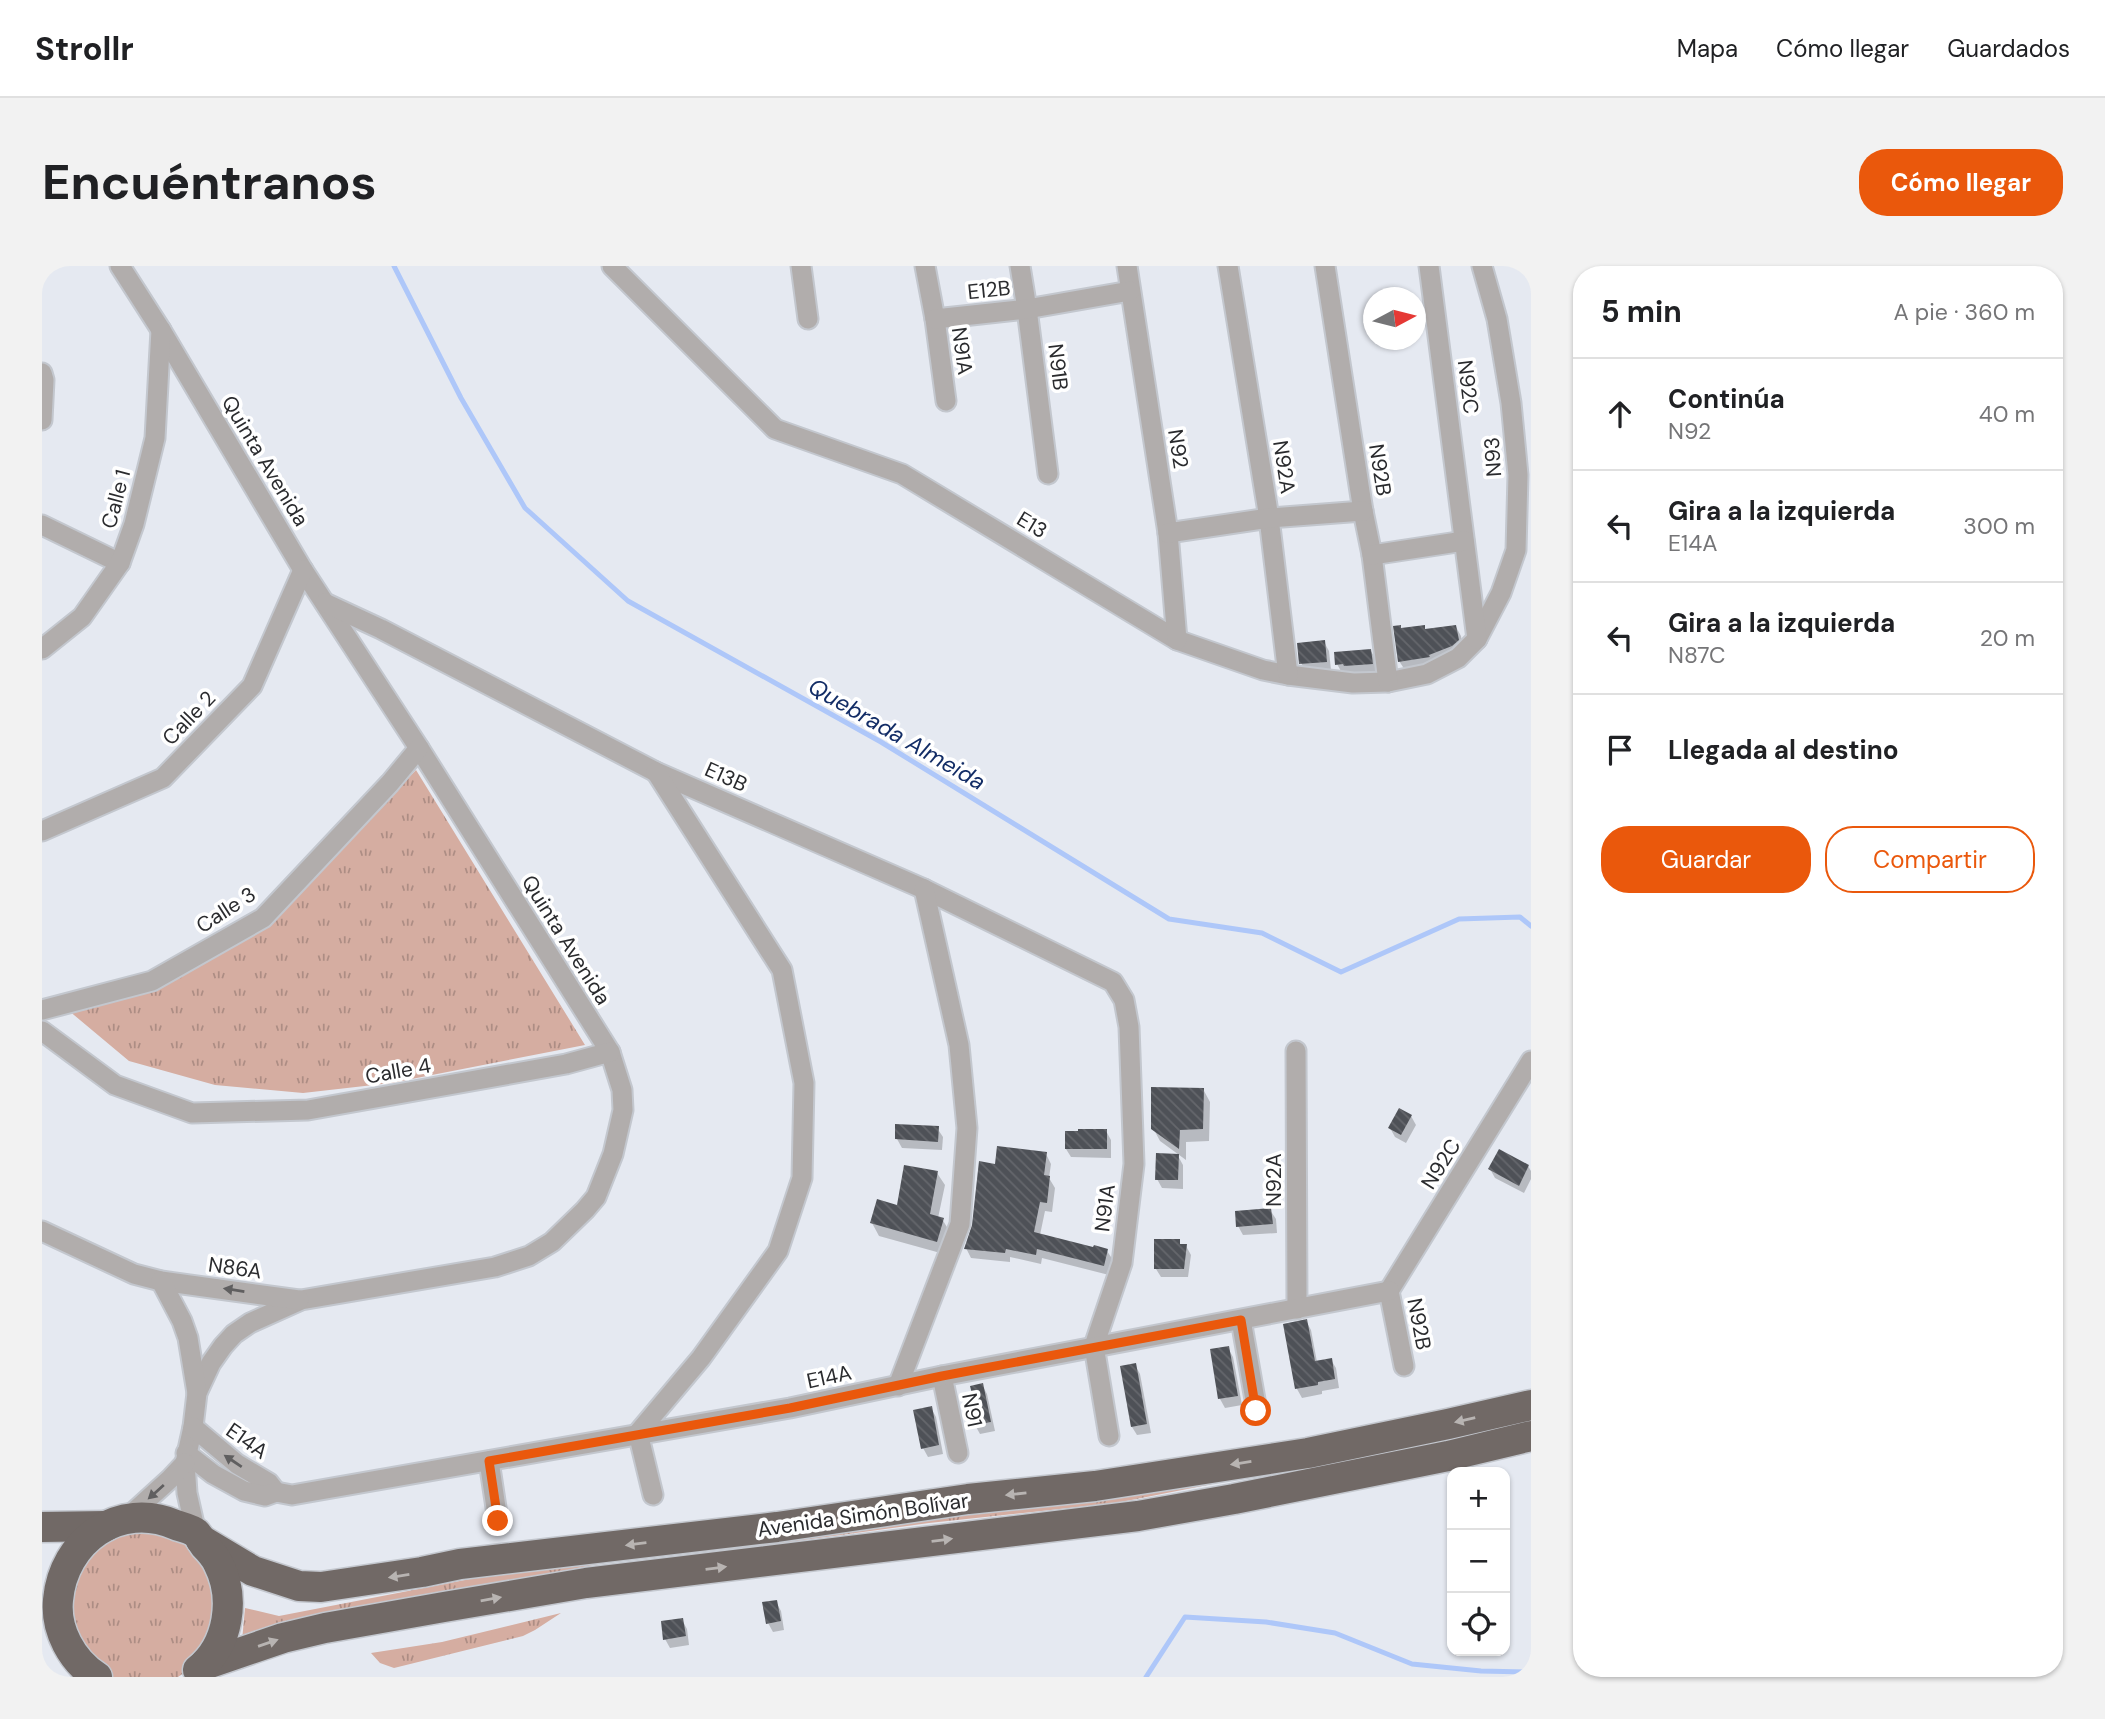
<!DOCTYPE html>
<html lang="es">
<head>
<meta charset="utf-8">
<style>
  body { margin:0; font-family:"DM Sans",sans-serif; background:#f2f2f2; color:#202124 }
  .controls { position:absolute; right:21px; bottom:21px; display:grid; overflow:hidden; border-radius:14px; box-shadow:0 2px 5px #0004 }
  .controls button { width:63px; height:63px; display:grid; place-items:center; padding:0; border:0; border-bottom:2px solid #e0e0e0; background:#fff; color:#202124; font:35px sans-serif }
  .compass { position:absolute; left:1321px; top:21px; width:63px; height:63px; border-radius:50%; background:#fff; box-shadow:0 2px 5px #0004; rotate:83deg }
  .stop { position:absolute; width:21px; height:21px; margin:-16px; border:5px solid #ea580c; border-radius:50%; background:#fff }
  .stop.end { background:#ea580c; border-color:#fff; box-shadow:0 2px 7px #0008 }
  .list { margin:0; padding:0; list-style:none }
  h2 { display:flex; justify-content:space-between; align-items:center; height:91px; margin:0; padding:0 28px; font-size:30px }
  h2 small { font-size:23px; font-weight:400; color:#757577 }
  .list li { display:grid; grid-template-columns:46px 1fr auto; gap:21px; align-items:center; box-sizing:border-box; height:112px; padding:0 28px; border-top:2px solid #e0e0e0 }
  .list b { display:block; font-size:26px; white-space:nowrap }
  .list p { margin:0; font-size:23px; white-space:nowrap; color:#757577 }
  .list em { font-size:23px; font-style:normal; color:#757577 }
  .actions { display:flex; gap:14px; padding:21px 28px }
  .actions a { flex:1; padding:16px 0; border:2px solid #ea580c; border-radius:28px; text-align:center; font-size:24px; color:#ea580c }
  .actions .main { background:#ea580c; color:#fff }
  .icon { flex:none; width:38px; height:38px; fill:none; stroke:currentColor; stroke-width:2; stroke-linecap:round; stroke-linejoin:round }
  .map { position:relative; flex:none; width:1489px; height:1411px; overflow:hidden; border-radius:28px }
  header { display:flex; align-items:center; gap:42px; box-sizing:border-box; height:98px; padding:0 35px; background:#fff; border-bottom:2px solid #e0e0e0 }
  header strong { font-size:33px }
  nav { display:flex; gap:38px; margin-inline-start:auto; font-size:24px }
  .intro { display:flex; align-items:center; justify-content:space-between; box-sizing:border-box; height:168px; padding:0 42px }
  h1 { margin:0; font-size:49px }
  .button { padding:18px 32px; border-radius:28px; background:#ea580c; color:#fff; font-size:24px; font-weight:700 }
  main { display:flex; gap:42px; padding:0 42px }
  aside { flex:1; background:#fff; border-radius:28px; box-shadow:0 2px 5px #0004 }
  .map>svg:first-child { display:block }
  .grass { fill:url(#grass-tufts) }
  .shadow { fill:#0003 }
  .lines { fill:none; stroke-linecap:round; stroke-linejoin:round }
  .stream { stroke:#aec7f9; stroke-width:5 }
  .building { fill:url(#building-back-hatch) }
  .minor-casing { stroke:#c3c7ce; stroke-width:23 }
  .highway-casing { stroke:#c3c7ce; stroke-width:33 }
  .minor { stroke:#b1adac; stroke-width:19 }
  .highway { stroke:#716966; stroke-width:30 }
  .oneway { fill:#605f60 }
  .oneway2 { fill:#b8b4b2 }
  .route { stroke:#ea580c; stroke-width:9 }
  .labels { text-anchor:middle; stroke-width:7; stroke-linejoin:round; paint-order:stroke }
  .street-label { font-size:21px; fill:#2a2b2e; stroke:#fff }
  .water-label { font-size:23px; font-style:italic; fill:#132d66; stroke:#fff }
</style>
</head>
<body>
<header>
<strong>Strollr</strong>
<nav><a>Mapa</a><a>Cómo llegar</a><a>Guardados</a></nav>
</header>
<div class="intro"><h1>Encuéntranos</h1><a class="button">Cómo llegar</a></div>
<main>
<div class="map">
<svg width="1489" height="1411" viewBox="0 0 1489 1411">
  <defs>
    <pattern id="grass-tufts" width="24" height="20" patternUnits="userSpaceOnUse" patternTransform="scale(1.75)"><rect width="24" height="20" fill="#d5ada1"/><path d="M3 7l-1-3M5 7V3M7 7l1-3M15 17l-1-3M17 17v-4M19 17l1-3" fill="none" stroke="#ad8d84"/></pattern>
    <pattern id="building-back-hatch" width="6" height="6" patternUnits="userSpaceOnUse" patternTransform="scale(1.75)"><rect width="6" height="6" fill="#4e5157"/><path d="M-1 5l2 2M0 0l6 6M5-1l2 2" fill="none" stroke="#65676c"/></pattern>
  </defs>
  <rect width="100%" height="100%" fill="#e5e9f1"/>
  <!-- grass -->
  <g class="grass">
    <path d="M 374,504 L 543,779 L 349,817 L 261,827 L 173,819 L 87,795 L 26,744 L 134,713 L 232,653 Z"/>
    <path d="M 1489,1153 L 1489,1165 L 1399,1173 L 1074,1237 L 887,1257 L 710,1281 L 601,1290 L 551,1299 L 391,1331 L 199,1386 L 203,1342 L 237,1350 L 485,1302 Z"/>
    <path d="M 105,1263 L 131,1269 L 153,1283 L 178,1327 L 156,1397 L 136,1411 L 68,1411 L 30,1373 L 26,1321 L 37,1297 L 79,1266 Z"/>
    <path d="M 519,1347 L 493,1364 L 481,1370 L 352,1402 L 338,1397 L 329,1387 L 400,1376 Z"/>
  </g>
  <!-- shadow -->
  <g class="shadow">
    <path d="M 1382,361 L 1384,365 L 1414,361 L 1419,370 L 1421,384 L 1391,398 L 1363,404 L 1357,395 L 1360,364 Z"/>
    <path d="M 1282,376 L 1287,385 L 1289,404 L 1264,406 L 1259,397 Z"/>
    <path d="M 1328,384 L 1334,393 L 1335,406 L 1308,409 L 1307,406 L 1300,407 L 1295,398 Z"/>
    <path d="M 1161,823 L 1168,836 L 1167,875 L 1144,876 L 1144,894 L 1118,875 L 1111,862 Z"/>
    <path d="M 1369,850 L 1374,859 L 1364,877 L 1353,871 L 1348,862 Z"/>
    <path d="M 895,862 L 901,871 L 900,884 L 860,882 L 855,873 Z"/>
    <path d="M 1064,865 L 1069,874 L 1069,892 L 1029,891 L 1024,883 Z"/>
    <path d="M 1004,888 L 1009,898 L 1007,912 L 1013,922 L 1010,946 L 1003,945 L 998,969 L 1065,985 L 1071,994 L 1067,1009 L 1000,992 L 999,998 L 968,991 L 968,996 L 929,992 L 924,982 L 954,900 Z"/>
    <path d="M 1136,890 L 1141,899 L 1141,923 L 1120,922 L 1115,913 Z"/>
    <path d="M 1486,900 L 1489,905 L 1489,913 L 1482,927 L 1453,912 L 1448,903 Z"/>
    <path d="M 895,907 L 903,919 L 896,952 L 900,953 L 908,966 L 902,988 L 837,970 L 830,957 L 856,941 Z"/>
    <path d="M 1228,944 L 1234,953 L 1235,967 L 1201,969 L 1196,960 Z"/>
    <path d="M 1137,975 L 1139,980 L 1144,980 L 1149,989 L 1146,1011 L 1119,1011 L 1114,1003 Z"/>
    <path d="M 1264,1055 L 1269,1064 L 1275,1096 L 1289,1094 L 1294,1102 L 1297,1122 L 1280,1125 L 1280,1128 L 1260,1132 L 1255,1123 L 1243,1059 Z"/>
    <path d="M 1186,1082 L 1191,1091 L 1200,1139 L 1183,1142 L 1178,1133 L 1170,1085 Z"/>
    <path d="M 1093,1099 L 1098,1108 L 1109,1167 L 1095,1169 L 1090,1161 Z"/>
    <path d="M 940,1119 L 945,1128 L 953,1165 L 938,1168 L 933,1159 L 927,1131 Z"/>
    <path d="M 889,1142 L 894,1151 L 901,1188 L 886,1191 L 881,1182 Z"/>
    <path d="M 734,1336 L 739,1345 L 742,1364 L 731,1366 L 726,1357 Z"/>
    <path d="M 640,1354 L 645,1363 L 647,1379 L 628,1382 L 623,1373 Z"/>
  </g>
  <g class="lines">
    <!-- stream -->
    <g class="stream">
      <path d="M 352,0 L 419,132 L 483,242 L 586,335 L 839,476 L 1127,653 L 1220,667 L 1299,706 L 1417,653 L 1478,651 L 1489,660"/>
      <path d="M 1104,1411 L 1143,1351 L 1224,1356 L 1293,1367 L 1370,1398 L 1439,1405 L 1489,1406"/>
    </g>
  </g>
  <!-- building -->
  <g class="building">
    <path d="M 1359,359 L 1359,362 L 1383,359 L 1383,363 L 1414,359 L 1417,374 L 1410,380 L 1387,389 L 1388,391 L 1356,396 L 1351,360 Z"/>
    <path d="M 1283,374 L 1285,396 L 1257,398 L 1255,377 Z"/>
    <path d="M 1329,383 L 1331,398 L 1302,400 L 1301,398 L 1293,399 L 1292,386 Z"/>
    <path d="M 1109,821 L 1162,822 L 1161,863 L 1138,864 L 1137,883 L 1109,863 Z"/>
    <path d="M 1357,842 L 1370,849 L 1359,869 L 1346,862 Z"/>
    <path d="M 853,858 L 897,860 L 896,876 L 853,873 Z"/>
    <path d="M 1036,863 L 1065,863 L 1065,883 L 1023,883 L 1023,865 L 1036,865 Z"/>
    <path d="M 955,880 L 1005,886 L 1002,909 L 1008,910 L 1005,937 L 998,936 L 992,966 L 1051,981 L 1052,979 L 1066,983 L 1062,1000 L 995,983 L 994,989 L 964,983 L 963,987 L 922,983 L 930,959 L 937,895 L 953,898 Z"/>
    <path d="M 1457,883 L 1487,899 L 1477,920 L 1446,903 Z"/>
    <path d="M 1114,887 L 1137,888 L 1136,914 L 1113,914 Z"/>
    <path d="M 862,899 L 896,905 L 888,948 L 902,952 L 895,976 L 828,957 L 835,933 L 855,939 Z"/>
    <path d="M 1229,942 L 1231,958 L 1194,961 L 1193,945 Z"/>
    <path d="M 1112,973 L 1138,973 L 1138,978 L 1145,978 L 1142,1003 L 1112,1003 Z"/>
    <path d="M 1265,1053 L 1273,1095 L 1290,1092 L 1293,1113 L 1276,1116 L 1276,1119 L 1253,1123 L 1241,1058 Z"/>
    <path d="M 1187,1080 L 1196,1130 L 1176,1133 L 1168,1083 Z"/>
    <path d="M 1094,1097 L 1105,1158 L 1089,1161 L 1078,1100 Z"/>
    <path d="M 941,1117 L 949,1156 L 931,1159 L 925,1129 L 930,1128 L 928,1120 Z"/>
    <path d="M 890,1140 L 897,1179 L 879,1183 L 871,1144 Z"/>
    <path d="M 735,1334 L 739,1355 L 724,1358 L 720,1336 Z"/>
    <path d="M 641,1352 L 644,1370 L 621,1374 L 619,1355 Z"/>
  </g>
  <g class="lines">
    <defs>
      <g id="minor">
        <path d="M 78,0 L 119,64 L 261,304 L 377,482 L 568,786 L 580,824 L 581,844 L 571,888 L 554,931 L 543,944 L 510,976 L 487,990 L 453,1001 L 259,1034 L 208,1057 L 192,1068 L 181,1080 L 169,1097 L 155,1127 L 151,1161 L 143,1197 L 145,1227 L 154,1267"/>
        <path d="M 570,0 L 733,163 L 860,208 L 1135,374 L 1221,404 L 1246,409 L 1311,417 L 1346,416 L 1385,408 L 1416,392 L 1435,373 L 1459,327 L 1474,284 L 1476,209 L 1469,137 L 1455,53 L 1440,0"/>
        <path d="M 759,0 L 766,53"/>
        <path d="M 883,0 L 893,53 L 904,135"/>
        <path d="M 978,0 L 985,43 L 1006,208"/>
        <path d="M 1085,0 L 1126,267 L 1135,374"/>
        <path d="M 1186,0 L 1227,252 L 1246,409"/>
        <path d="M 1283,0 L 1321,245 L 1330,289 L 1346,416"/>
        <path d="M 1387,0 L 1435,373"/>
        <path d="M 893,53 L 985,43 L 1088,25"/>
        <path d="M 0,107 L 2,114 L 0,154"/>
        <path d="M 0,259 L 78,297"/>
        <path d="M 1126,267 L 1227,252 L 1321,245"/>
        <path d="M 1330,289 L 1422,275"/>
        <path d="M 283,337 L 339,363 L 614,506 L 882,623 L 1071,716 L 1082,734 L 1087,761 L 1092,898 L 1080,997 L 1052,1080 L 1067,1170"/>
        <path d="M 0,383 L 40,351 L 78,297 L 92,258 L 113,172 L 119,64"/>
        <path d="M 0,565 L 121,512 L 210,420 L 261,304"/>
        <path d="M 0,744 L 110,715 L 221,652 L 348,517 L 377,482"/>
        <path d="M 0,765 L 73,819 L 150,847 L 266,844 L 524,798 L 568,786"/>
        <path d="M 1254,785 L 1255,1043"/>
        <path d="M 0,965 L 92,1008 L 119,1015 L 257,1034"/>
        <path d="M 119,1015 L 140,1055 L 146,1072 L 155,1127"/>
        <path d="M 1347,1025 L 1489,795"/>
        <path d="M 1347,1025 L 1362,1100"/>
        <path d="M 1199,1054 L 1215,1145"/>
        <path d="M 900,1110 L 916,1187"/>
        <path d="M 856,1120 L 918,958 L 925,862 L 917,779 L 882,623"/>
        <path d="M 151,1161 L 195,1198 L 227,1217 L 234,1226"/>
        <path d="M 144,1187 L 171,1208 L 202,1225 L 223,1230 L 234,1226 L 250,1229 L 748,1142 L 900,1110 L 1347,1025"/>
        <path d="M 447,1195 L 456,1255"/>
        <path d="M 611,1229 L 596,1167 L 659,1092 L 736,985 L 760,912 L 762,817 L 740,704 L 614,506"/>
        <path d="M 84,1253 L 128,1213 L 143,1197"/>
      </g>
      <g id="highway">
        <path d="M 0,1261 L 64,1260"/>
        <path d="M 159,1274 L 211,1305 L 257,1320 L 279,1321 L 380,1306 L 418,1298 L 735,1261 L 926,1233 L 1053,1220 L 1266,1187 L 1406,1158 L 1489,1139"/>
        <path d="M 162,1399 L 241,1372 L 283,1362 L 402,1341 L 544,1317 L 1096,1250 L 1192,1233 L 1406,1190 L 1489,1170"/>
        <path d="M 55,1411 C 30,1395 13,1364 16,1334 C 21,1275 77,1234 134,1259 C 140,1261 149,1263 154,1267 C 157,1270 160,1276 163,1280 C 168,1285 173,1291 176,1297 C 194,1332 187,1379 156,1404"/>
      </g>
    </defs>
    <!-- minor casing -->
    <use href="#minor" class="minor-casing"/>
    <!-- highway casing -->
    <use href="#highway" class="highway-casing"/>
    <!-- minor -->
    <use href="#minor" class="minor"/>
    <!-- highway -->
    <use href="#highway" class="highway"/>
  </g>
  <!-- one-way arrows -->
  <defs><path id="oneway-solid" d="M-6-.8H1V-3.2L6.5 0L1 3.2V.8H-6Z" transform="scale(1.75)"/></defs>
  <g class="oneway">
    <use href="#oneway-solid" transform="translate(192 1024) rotate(-171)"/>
    <use href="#oneway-solid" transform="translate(191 1195) rotate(-146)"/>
    <use href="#oneway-solid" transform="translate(114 1226) rotate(138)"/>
  </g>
  <g class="oneway2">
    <use href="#oneway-solid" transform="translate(1423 1154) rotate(167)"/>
    <use href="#oneway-solid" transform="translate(1199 1197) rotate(171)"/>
    <use href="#oneway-solid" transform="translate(974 1228) rotate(174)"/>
    <use href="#oneway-solid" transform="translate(900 1274) rotate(-7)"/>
    <use href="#oneway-solid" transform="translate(594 1278) rotate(173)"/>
    <use href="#oneway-solid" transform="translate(674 1302) rotate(-7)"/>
    <use href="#oneway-solid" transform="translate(357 1310) rotate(171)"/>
    <use href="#oneway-solid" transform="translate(449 1333) rotate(-10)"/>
    <use href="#oneway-solid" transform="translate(226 1377) rotate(-19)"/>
  </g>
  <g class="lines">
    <!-- route -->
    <path class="route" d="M 456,1255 L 447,1195 L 748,1142 L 900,1110 L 1199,1054 L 1214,1145"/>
  </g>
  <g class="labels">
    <!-- street labels -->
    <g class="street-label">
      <text transform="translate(947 24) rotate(-6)" y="7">E12B</text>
      <text transform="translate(920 85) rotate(82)" y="7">N91A</text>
      <text transform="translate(1016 101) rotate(83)" y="7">N91B</text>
      <text transform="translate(1426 121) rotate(83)" y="7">N92C</text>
      <text transform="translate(1136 183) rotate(81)" y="7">N92</text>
      <text transform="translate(1451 191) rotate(-94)" y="7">N93</text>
      <text transform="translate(223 195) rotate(59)" y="7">Quinta Avenida</text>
      <text transform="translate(1242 201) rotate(81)" y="7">N92A</text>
      <text transform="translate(1338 204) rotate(81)" y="7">N92B</text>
      <text transform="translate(74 233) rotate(-75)" y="7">Calle 1</text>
      <text transform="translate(990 259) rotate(31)" y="7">E13</text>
      <text transform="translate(147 452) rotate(-46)" y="7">Calle 2</text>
      <text transform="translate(684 511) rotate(24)" y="7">E13B</text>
      <text transform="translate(184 644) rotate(-33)" y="7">Calle 3</text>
      <text transform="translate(524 674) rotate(58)" y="7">Quinta Avenida</text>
      <text transform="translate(356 805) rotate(-10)" y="7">Calle 4</text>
      <text transform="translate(1399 898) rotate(-58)" y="7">N92C</text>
      <text transform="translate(1232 914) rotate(-90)" y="7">N92A</text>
      <text transform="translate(1063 942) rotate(-83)" y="7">N91A</text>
      <text transform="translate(193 1002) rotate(8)" y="7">N86A</text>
      <text transform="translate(1377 1058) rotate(79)" y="7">N92B</text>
      <text transform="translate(787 1111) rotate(-12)" y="7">E14A</text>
      <text transform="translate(930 1144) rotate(79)" y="7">N91</text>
      <text transform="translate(205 1175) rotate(35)" y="7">E14A</text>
      <text transform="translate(821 1249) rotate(-8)" y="7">Avenida Simón Bolívar</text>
    </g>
    <!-- water labels -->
    <g class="water-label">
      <text transform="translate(855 468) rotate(30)" y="8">Quebrada Almeida</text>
    </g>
  </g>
</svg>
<div class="controls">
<button>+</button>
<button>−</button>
<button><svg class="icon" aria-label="locate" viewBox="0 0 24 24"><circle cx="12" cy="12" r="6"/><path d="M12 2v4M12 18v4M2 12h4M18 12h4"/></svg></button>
</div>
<svg class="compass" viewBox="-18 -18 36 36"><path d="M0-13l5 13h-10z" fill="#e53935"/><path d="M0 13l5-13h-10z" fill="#757577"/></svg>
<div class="stop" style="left:1214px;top:1145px"></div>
<div class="stop end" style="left:456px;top:1255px"></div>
</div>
<aside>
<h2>5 min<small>A pie · 360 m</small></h2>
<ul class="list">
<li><svg class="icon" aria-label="ahead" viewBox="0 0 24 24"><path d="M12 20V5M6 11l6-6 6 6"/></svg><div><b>Continúa</b><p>N92</p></div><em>40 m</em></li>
<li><svg class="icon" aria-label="left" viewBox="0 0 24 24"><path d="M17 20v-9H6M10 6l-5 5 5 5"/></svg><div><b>Gira a la izquierda</b><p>E14A</p></div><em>300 m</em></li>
<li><svg class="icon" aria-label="left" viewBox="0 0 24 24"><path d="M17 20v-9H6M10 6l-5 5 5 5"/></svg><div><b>Gira a la izquierda</b><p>N87C</p></div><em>20 m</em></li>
<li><svg class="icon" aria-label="arrive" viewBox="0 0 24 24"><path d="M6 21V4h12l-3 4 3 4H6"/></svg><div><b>Llegada al destino</b></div></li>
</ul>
<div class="actions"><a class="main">Guardar</a><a>Compartir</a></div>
</aside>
</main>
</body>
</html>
